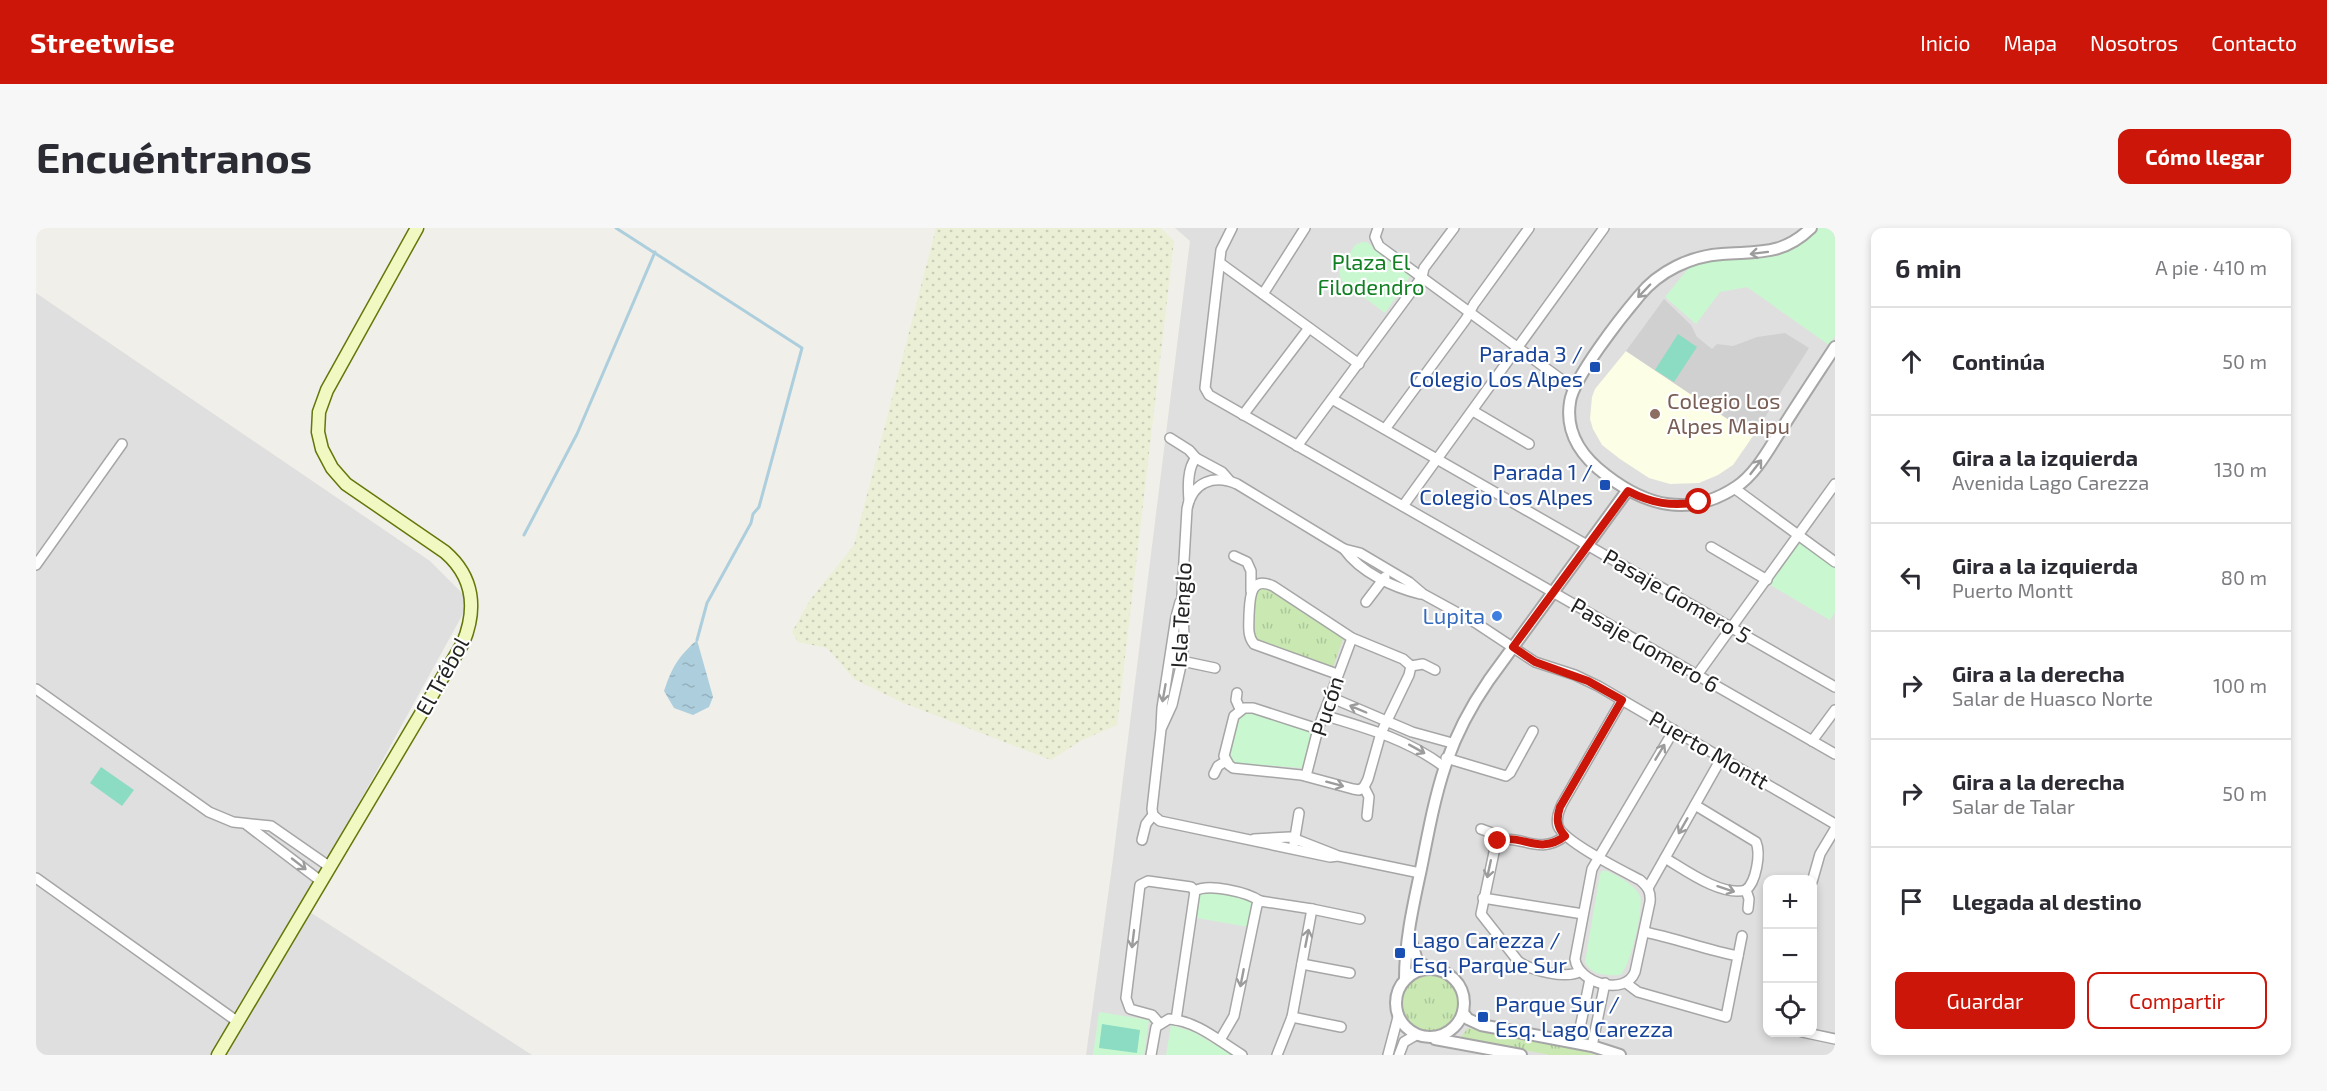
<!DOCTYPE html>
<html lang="es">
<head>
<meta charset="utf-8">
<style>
  body { margin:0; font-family:"Exo 2",sans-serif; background:#f7f7f7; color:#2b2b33 }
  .controls { position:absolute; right:18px; bottom:18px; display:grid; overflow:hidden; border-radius:12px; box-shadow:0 3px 9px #0003 }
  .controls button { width:54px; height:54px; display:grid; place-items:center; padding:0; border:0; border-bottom:2px solid #e1e1e2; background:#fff; color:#2b2b33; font:30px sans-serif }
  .stop { position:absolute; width:18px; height:18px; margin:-14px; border:4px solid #cb1609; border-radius:50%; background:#fff }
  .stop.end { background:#cb1609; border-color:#fff; box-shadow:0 2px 6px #0008 }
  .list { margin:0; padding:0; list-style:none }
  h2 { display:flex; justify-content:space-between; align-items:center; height:78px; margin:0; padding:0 24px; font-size:26px }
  h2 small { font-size:20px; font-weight:400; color:#7c7c81 }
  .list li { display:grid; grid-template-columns:39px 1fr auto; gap:18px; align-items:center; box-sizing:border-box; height:108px; padding:0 24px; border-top:2px solid #e1e1e2 }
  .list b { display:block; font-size:22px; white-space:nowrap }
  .list p { margin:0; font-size:20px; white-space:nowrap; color:#7c7c81 }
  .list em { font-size:20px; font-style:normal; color:#7c7c81 }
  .actions { display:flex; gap:12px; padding:18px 24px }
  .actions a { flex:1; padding:14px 0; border:2px solid #cb1609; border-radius:12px; text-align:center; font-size:21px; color:#cb1609 }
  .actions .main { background:#cb1609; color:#fff }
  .icon { flex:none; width:33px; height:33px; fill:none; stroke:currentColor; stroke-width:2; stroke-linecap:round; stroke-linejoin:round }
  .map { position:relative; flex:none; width:1799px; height:827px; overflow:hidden; border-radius:12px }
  header { display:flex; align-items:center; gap:36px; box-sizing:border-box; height:84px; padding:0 30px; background:#cb1609; color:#fff }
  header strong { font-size:28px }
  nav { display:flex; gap:33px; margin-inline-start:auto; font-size:21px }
  .intro { display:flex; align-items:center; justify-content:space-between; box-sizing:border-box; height:144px; padding:0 36px }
  h1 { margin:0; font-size:42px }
  .button { padding:15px 27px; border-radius:12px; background:#cb1609; color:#fff; font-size:21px; font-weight:700 }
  main { display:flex; gap:36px; padding:0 36px }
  aside { flex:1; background:#fff; border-radius:12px; box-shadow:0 3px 9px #0003 }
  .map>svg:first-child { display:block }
  .residential { fill:#e0dfdf; fill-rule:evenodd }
  .education { fill:#fcfee5 }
  .religious { fill:#d0d0d0 }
  .farmland { fill:url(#farmland-dots) }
  .grass { fill:url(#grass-tufts) }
  .park { fill:#c9f8d0 }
  .pitch { fill:#8bdcc3 }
  .water { fill:url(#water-ripples) }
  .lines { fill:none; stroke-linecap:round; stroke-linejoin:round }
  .stream { stroke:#accedd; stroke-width:3 }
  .minor-casing { stroke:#a6a6a6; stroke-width:12 }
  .tertiary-casing { stroke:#a6a6a6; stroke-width:14 }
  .secondary-casing { stroke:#64770a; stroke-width:15 }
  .minor { stroke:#fff; stroke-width:9 }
  .tertiary { stroke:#fff; stroke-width:10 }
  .secondary { stroke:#f1f8c1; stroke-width:12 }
  .oneway { stroke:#9c9c9c }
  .route { stroke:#cb1609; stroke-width:8 }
  .transit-dot { fill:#1a4fb4; stroke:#fff; stroke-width:2 }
  .education-dot { fill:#8d6e63; stroke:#fff; stroke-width:2 }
  .shop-dot { fill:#3f7fe0; stroke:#fff; stroke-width:2 }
  .labels { text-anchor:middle; stroke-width:4.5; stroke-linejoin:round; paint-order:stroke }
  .park-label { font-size:22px; fill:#117f22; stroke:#fff }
  .transit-label { font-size:22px; fill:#164399; stroke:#fff; text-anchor:end }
  .education-label { font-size:22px; fill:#785e54; stroke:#fff; text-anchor:start }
  .street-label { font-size:22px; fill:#222; stroke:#fff }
  .shop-label { font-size:22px; fill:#366cbe; stroke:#fff; text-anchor:end }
</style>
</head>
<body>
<header>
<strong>Streetwise</strong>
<nav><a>Inicio</a><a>Mapa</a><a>Nosotros</a><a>Contacto</a></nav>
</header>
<div class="intro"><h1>Encuéntranos</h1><a class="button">Cómo llegar</a></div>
<main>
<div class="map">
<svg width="1799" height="827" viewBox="0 0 1799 827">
  <defs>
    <pattern id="farmland-dots" width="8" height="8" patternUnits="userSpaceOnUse" patternTransform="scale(1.5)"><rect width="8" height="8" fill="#ebefd6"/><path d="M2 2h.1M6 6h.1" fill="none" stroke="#c9cdb7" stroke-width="1.8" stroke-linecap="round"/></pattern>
    <pattern id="grass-tufts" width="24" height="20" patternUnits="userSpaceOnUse" patternTransform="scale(1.5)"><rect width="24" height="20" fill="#c9e8b2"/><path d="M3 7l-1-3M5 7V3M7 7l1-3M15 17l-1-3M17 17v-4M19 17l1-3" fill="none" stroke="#acc799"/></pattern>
    <pattern id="water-ripples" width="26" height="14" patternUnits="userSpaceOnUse" patternTransform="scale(1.5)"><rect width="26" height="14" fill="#accedd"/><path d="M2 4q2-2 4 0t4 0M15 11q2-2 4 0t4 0" fill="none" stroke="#94b1bd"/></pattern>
  </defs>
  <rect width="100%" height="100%" fill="#f1efe9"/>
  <!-- residential -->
  <g class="residential">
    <path d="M 1139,0 L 1799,0 L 1799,827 L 1050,827 L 1077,631 L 1154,13 ZM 1732,652 L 1776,652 L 1776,804 L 1732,804 Z"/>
    <path d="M 0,65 L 394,333 L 434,373 L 266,679 L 496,827 L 0,827 Z"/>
  </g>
  <!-- education -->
  <path class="education" d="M 1590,123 L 1717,208 L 1697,237 L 1682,247 L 1663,255 L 1634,256 L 1613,250 L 1584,231 L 1566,217 L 1557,201 L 1554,191 L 1556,169 L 1559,161 Z"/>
  <!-- religious -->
  <path class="religious" d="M 1628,71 L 1655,97 L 1661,109 L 1676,121 L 1681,116 L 1697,118 L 1721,109 L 1749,105 L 1773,120 L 1717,208 L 1590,123 Z"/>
  <!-- farmland -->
  <path class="farmland" d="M 900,0 L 1125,0 L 1138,13 L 1081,497 L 1046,512 L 1015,532 L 865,474 L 818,451 L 791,420 L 762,414 L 756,404 L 774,372 L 818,317 Z"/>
  <!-- grass -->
  <g class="grass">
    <path d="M 1224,360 L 1234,361 L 1305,408 L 1307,411 L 1297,439 L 1217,412 L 1217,366 Z"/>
    <circle cx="1393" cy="775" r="29"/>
    <path d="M 1432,800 L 1536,820 L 1561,827 L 1514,827 L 1424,810 Z"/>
  </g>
  <!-- park -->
  <g class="park">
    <path d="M 1778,0 L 1799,0 L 1799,108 L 1793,117 L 1711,59 L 1684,64 L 1660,96 L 1629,69 L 1656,36 L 1679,32 L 1742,28 Z"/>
    <path d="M 1326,14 L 1331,14 L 1374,48 L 1349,85 L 1305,52 L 1303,43 L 1319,17 Z"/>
    <path d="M 1764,315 L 1799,339 L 1799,384 L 1794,392 L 1731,355 L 1760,316 Z"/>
    <path d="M 1209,484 L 1220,485 L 1276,503 L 1266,540 L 1199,535 L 1194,530 C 1191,519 1199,491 1209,484 Z"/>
    <path d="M 1571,643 C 1581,648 1599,656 1604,668 C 1608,680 1594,741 1584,747 C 1571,748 1555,747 1549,734 L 1564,646 L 1566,643 Z"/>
    <path d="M 1168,661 L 1214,669 L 1217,674 L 1213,699 L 1161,690 L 1159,686 L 1162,662 Z"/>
    <path d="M 1063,784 L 1113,792 L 1108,827 L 1057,827 Z"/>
    <path d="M 1135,797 L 1158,804 L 1196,827 L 1130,827 Z"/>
  </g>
  <!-- pitch -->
  <g class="pitch">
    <path d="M 1642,106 L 1661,119 L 1638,154 L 1619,142 Z"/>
    <path d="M 65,539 L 98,562 L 86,578 L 54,555 Z"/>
    <path d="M 1066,796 L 1104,802 L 1101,825 L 1063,820 Z"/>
  </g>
  <!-- water -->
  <path class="water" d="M 661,412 L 677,469 L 673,479 L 657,487 L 638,480 L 628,463 C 636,439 642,429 661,412 Z"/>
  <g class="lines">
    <!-- stream -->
    <g class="stream">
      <path d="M 580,0 L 766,120 L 723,279 L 717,286 L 715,295 L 671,375 L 661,412"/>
      <path d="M 488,307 L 541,206 L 619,24"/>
    </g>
    <defs>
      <g id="minor">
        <path d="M 1196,0 L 1185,22 L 1169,160 L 1173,167 L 1799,526"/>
        <path d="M 1342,0 L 1339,9 L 1343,18 L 1537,160"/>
        <path d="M 1184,35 L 1323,136"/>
        <path d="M 1227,66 L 1269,0"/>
        <path d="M 1296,171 L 1799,459"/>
        <path d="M 1437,183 L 1493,216"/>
        <path d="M 1207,187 L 1273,100"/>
        <path d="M 1349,201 L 1430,91 L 1438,76 L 1493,0"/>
        <path d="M 1134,210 L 1153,222 L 1160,230"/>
        <path d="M 1261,218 L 1386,49 L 1388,40 L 1418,0"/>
        <path d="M 1698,260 L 1799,334"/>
        <path d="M 1153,273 C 1152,260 1151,240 1160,230 L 1186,244 L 1193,252"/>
        <path d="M 1367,278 L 1568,0"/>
        <path d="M 1675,319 L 1731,352"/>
        <path d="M 1308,321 C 1325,345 1357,359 1384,366"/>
        <path d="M 1198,328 L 1211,334 L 1215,343 L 1215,363"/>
        <path d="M 0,337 L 86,216"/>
        <path d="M 1330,374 L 1349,349"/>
        <path d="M 1141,432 L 1179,440"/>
        <path d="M 1375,438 L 1387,436 L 1399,442"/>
        <path d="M 1301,446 L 1218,416 C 1211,408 1213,397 1213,387 C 1214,372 1213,347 1237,358 L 1316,410 L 1367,431 L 1375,438"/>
        <path d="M 1661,447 L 1799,256"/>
        <path d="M 0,461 L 173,584 L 197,594 L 235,598 L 294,639"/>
        <path d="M 1201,465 L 1200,472 L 1204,481"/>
        <path d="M 1294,469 L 1376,504 L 1416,515"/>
        <path d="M 1586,472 L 1526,576 C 1523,583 1520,590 1522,598 C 1528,614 1587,643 1604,652 C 1612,659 1615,664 1614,674 L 1599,744 C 1589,769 1542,755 1539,731 L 1556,641 L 1563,629 L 1638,502"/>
        <path d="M 1287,487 C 1330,500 1371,511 1407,538"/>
        <path d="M 1125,499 L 1126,480 L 1140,389 L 1144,374"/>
        <path d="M 1282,501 L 1217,480 L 1208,480 L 1198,488 L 1188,528 L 1193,537 L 1197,540 L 1265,547 L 1317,561 L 1323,562 L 1328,559"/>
        <path d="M 1776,513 L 1799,482"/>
        <path d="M 1410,530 L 1470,548 L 1474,545 L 1497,503"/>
        <path d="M 1178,546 L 1182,538 L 1190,533"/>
        <path d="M 1270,548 L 1282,501 L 1316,410"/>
        <path d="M 1328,559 L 1332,551 L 1345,505 L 1373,447 L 1375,438"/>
        <path d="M 1328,559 L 1333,569 L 1331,588"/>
        <path d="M 1659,577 L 1720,614 C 1725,626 1720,654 1710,662"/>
        <path d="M 211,597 L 286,654"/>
        <path d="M 1445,601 L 1456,605 L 1463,613"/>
        <path d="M 1529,608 C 1501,630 1482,602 1460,615 L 1445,686 L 1482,733 C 1493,742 1530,751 1543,744"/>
        <path d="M 1218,611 L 1254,609 L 1300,627"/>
        <path d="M 1106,612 L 1110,596 L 1117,587"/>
        <path d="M 1258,615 L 1263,585"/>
        <path d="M 1629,630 C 1649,642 1686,669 1710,662"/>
        <path d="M 1384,645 L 1302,628 L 1294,629 L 1124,593 L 1117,587 L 1116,581 L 1125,501 L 1136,477 L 1146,433 L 1148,408 L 1146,367 L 1151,281 C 1156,254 1178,246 1201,256 L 1308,321 L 1324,325 L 1373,354 L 1387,366 L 1440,395 L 1499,434 L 1539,447 L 1562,458 L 1799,596"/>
        <path d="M 0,650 L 202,794"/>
        <path d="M 1776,654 L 1784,626 L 1799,601"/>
        <path d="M 1612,660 L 1686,529"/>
        <path d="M 1710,662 L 1713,671 L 1712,681"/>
        <path d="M 1159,663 C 1172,655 1211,664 1224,673"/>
        <path d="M 1447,670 L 1547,686"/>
        <path d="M 1224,673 L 1276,681 L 1324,691"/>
        <path d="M 1608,704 C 1640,710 1670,722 1702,728"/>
        <path d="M 1266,736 L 1314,745"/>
        <path d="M 1590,755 L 1602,764 L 1690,789 L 1706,708"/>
        <path d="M 1256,789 L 1305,799"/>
        <path d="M 1140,792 L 1159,663"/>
        <path d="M 1124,796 L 1116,787 L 1094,781 L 1090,770 L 1104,657 L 1112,653 L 1155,659 L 1159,663"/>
        <path d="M 1766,804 L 1799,811"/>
        <path d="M 1184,812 L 1198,788 L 1221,677 L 1224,673"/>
        <path d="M 1541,815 L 1554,751"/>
        <path d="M 1556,818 L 1569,755"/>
        <path d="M 1115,827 L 1120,799 L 1133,791 C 1161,793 1183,813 1206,827"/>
        <path d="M 1241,827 L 1256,789 L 1276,681"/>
        <path d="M 1352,827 L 1362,789"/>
        <path d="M 1363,827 L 1368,814 L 1380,807"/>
      </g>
      <g id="tertiary">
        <path d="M 1775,0 C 1746,28 1722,23 1686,26 C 1655,28 1623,43 1603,68 C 1586,88 1537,150 1534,174 C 1529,205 1546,229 1570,247 C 1610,278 1653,290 1700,259 C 1721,245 1733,220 1747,199 C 1764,172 1782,145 1799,119"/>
        <path d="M 1374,710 L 1381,732 L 1393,741"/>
        <circle cx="1394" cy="775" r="34"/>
        <path d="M 1369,751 C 1369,713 1377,678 1385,641 C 1400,565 1408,517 1453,452 L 1591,263"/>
        <path d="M 1427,785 L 1432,791 L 1445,797 L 1556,818 L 1584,827"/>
        <path d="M 1399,811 L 1485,827"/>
      </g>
      <path id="secondary" d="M 182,827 L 427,415 C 441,381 438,349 409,324 L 310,256 L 296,240 L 286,221 L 282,204 L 283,184 L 291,162 L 381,0"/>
    </defs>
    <!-- minor casing -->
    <use href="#minor" class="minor-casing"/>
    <!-- tertiary casing -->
    <use href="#tertiary" class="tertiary-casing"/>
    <!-- secondary casing -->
    <use href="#secondary" class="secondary-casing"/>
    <!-- minor -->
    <use href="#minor" class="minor"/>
    <!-- tertiary -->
    <use href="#tertiary" class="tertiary"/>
    <!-- secondary -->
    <use href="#secondary" class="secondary"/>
  </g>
  <!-- one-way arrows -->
  <defs><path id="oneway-shaft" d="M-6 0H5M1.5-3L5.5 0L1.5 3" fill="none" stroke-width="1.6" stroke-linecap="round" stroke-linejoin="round" transform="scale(1.5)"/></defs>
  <g class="oneway">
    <use href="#oneway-shaft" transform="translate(1723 25) rotate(173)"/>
    <use href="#oneway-shaft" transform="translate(1608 63) rotate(134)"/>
    <use href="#oneway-shaft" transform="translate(1720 239) rotate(-52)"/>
    <use href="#oneway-shaft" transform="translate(1128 465) rotate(100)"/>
    <use href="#oneway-shaft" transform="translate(1322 481) rotate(-157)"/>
    <use href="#oneway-shaft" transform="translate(1381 521) rotate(29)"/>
    <use href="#oneway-shaft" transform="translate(1624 524) rotate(-59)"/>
    <use href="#oneway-shaft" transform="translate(1299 556) rotate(15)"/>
    <use href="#oneway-shaft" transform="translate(1647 598) rotate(120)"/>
    <use href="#oneway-shaft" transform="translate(263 636) rotate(38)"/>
    <use href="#oneway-shaft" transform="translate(1453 641) rotate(102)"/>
    <use href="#oneway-shaft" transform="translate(1690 661) rotate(18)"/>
    <use href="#oneway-shaft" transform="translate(1271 710) rotate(-79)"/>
    <use href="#oneway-shaft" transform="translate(1097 711) rotate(97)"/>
    <use href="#oneway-shaft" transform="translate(1206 750) rotate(101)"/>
  </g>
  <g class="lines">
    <!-- route -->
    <path class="route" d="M 1462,613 C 1487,605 1503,628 1529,608 C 1521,599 1520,591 1524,579 L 1586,472 L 1552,453 L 1499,434 L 1477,419 L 1592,263 C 1615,275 1636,279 1663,274"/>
  </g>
  <!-- markers -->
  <g class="transit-dot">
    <rect x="1553" y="133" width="12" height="12" rx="3"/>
    <rect x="1563" y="251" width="12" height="12" rx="3"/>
    <rect x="1358" y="719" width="12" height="12" rx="3"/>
    <rect x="1441" y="783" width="12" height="12" rx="3"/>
  </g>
  <circle class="education-dot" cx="1619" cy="186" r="6"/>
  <circle class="shop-dot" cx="1461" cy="388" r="6"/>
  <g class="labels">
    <!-- park labels -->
    <g class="park-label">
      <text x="1335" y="42">Plaza El<tspan x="1335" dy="25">Filodendro</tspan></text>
    </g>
    <!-- transit labels -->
    <g class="transit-label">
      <text x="1547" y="134">Parada 3 /<tspan x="1547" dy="25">Colegio Los Alpes</tspan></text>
      <text x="1557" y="252">Parada 1 /<tspan x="1557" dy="25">Colegio Los Alpes</tspan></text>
      <text x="1376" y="720" text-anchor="start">Lago Carezza /<tspan x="1376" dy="25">Esq. Parque Sur</tspan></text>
      <text x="1459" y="784" text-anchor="start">Parque Sur /<tspan x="1459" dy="25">Esq. Lago Carezza</tspan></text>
    </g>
    <!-- education labels -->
    <g class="education-label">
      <text x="1631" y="181">Colegio Los<tspan x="1631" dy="25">Alpes Maipu</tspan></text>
    </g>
    <!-- street labels -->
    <g class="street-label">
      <text transform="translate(1641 368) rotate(30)" y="8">Pasaje Gomero 5</text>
      <text transform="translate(1145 387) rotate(-87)" y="8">Isla Tenglo</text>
      <text transform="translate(1609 417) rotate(30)" y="8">Pasaje Gomero 6</text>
      <text transform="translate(406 448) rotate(-61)" y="8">El Trébol</text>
      <text transform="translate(1291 478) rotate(-72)" y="8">Pucón</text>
      <text transform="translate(1673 522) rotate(30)" y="8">Puerto Montt</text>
    </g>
    <!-- shop labels -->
    <g class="shop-label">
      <text x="1449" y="396">Lupita</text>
    </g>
  </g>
</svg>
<div class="controls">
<button>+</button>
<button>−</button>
<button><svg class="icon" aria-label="locate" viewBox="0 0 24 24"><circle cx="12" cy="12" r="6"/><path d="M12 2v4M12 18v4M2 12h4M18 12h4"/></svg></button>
</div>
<div class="stop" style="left:1663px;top:274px"></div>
<div class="stop end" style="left:1462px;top:613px"></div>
</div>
<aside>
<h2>6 min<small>A pie · 410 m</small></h2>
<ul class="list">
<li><svg class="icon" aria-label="ahead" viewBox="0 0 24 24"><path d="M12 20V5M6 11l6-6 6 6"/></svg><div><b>Continúa</b></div><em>50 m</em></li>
<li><svg class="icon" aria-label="left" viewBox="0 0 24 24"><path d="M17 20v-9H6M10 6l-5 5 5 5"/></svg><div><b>Gira a la izquierda</b><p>Avenida Lago Carezza</p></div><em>130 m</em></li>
<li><svg class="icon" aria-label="left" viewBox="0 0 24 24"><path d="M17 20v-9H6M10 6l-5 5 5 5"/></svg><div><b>Gira a la izquierda</b><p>Puerto Montt</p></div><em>80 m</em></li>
<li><svg class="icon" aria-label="right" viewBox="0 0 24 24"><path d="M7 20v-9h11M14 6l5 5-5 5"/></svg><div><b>Gira a la derecha</b><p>Salar de Huasco Norte</p></div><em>100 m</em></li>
<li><svg class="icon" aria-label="right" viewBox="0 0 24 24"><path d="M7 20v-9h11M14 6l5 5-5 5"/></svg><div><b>Gira a la derecha</b><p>Salar de Talar</p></div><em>50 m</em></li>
<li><svg class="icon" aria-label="arrive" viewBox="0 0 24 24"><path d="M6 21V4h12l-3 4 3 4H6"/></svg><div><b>Llegada al destino</b></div></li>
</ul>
<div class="actions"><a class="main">Guardar</a><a>Compartir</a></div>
</aside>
</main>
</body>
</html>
